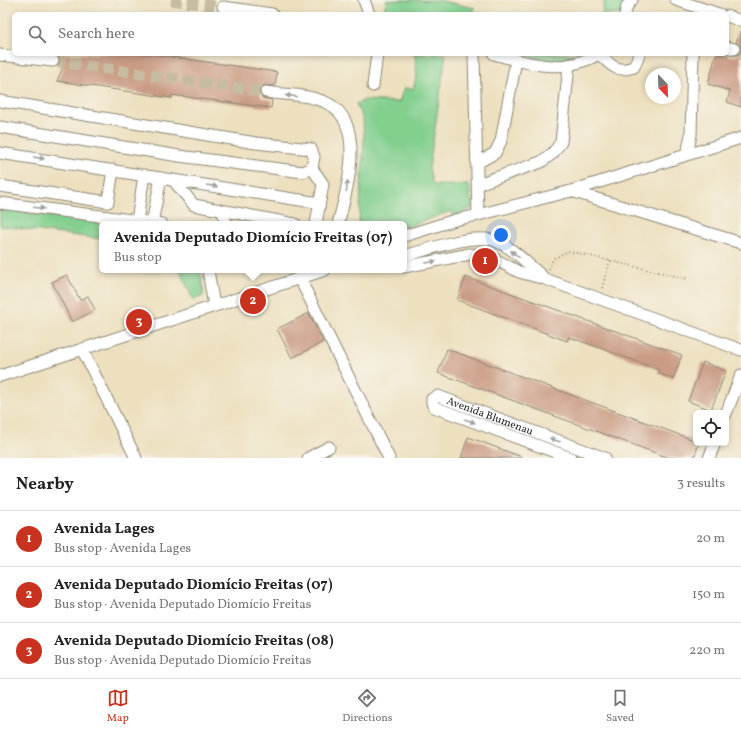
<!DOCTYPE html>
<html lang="en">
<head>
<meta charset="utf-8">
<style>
  body { margin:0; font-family:Vollkorn,serif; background:#f6f6f6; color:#222 }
  .controls { position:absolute; right:12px; bottom:12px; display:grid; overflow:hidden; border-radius:6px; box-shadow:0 2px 6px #0003 }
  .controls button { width:36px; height:36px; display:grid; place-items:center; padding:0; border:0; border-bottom:1px solid #e0e0e0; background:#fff; color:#222; font:20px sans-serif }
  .compass { position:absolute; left:645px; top:68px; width:36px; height:36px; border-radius:50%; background:#fff; box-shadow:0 2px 6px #0003; rotate:157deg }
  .you { position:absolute; left:501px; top:235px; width:14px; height:14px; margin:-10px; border:3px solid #fff; border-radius:50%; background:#1a73e8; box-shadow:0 0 0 6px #1a73e833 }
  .badge { display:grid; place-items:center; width:26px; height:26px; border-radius:50%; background:#c8321e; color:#fff; font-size:13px; font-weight:700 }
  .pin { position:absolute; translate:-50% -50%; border:2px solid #fff; box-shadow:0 1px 4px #0006 }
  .popup { position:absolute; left:99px; top:221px; width:308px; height:52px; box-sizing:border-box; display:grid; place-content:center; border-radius:6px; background:#fff; filter:drop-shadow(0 1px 3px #0005); font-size:13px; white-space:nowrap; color:#767676 }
  .popup b { font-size:15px; color:#222 }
  .popup::after { content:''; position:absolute; left:50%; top:100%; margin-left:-8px; border:8px solid transparent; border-top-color:#fff }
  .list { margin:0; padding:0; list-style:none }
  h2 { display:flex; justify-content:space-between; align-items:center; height:52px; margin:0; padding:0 16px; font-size:17px }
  h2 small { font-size:13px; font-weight:400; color:#767676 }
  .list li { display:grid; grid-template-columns:26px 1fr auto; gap:12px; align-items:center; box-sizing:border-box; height:56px; padding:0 16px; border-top:1px solid #e0e0e0 }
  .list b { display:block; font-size:15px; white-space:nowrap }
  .list p { margin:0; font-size:13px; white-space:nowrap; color:#767676 }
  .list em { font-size:13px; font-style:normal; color:#767676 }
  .icon { flex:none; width:22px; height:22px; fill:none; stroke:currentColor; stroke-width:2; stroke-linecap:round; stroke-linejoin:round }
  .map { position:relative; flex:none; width:741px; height:458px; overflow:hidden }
  .search { position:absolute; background:#fff; box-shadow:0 2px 6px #0003; left:12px; right:12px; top:12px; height:44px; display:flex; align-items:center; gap:10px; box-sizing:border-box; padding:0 14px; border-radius:6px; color:#767676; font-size:15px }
  .sheet { height:220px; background:#fff }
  nav { display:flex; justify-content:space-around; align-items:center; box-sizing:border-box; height:56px; border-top:1px solid #e0e0e0; background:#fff; font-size:11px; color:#767676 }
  nav a { display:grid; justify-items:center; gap:2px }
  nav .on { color:#c8321e }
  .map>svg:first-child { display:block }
  .green { fill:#82cf8e; stroke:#567d5c }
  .building { fill:#ca9c85 }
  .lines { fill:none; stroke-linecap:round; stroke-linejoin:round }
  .minor-tunnel { stroke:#c6bca1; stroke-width:11; stroke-dasharray:11 5.5; stroke-linecap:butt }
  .minor-casing { stroke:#8c8675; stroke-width:13 }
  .path { stroke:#8c8675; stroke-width:2; stroke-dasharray:1 3; stroke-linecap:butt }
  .minor { stroke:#fff; stroke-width:11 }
  .oneway { fill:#a0a0a0 }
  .labels { text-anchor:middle; stroke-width:3.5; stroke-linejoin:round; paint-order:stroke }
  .street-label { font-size:11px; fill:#2b2b2b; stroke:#f7f3e8 }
</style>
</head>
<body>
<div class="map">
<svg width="741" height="458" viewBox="0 0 741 458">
  <rect width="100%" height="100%" fill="#f7f3e8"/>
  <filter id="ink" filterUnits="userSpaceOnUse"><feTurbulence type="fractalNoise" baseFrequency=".025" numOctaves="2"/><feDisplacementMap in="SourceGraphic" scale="8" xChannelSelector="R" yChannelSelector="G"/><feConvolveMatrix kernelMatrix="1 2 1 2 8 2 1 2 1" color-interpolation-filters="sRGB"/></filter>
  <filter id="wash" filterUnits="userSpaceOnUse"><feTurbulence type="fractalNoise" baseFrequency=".012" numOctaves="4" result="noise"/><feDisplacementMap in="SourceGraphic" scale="16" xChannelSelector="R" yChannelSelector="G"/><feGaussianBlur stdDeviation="0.9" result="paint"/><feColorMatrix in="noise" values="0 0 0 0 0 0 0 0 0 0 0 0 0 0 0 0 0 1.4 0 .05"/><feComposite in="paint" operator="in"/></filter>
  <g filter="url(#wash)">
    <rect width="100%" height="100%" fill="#ede0bf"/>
    <!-- green -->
    <g class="green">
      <path d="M 386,0 L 437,0 L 475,8 L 474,14 L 384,14 Z"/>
      <path d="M 604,0 L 626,0 L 622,14 L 602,14 Z"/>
      <path d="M 410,54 L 446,54 L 429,168 L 433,185 L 469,185 L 472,208 L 454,216 L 451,211 L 404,228 L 404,224 L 359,224 L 364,140 L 363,119 L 356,104 L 365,100 L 399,102 L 404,88 L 413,89 L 417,75 L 415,55 Z"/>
      <path d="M 517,54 L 593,54 L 554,63 Z"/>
      <path d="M 0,209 L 105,224 L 102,224 L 102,239 L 0,226 Z"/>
      <path d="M 180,270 L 200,270 L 203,285 L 203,296 L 193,300 Z"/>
    </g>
    <g id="blocks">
      <!-- building -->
      <g class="building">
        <path d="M 740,31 L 741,31 L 741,107 L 727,102 L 730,91 L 708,84 L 716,54 L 735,56 L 739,54 L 741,47 L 736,42 Z"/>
        <path d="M 64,54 L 151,54 L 277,72 L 275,86 L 264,85 L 259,91 L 262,98 L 272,100 L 271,108 L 172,95 L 172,98 L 57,81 L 63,67 Z"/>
        <path d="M 67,275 L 80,300 L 88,296 L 95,310 L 72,322 L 52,282 Z"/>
        <path d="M 466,277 L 682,355 L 673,379 L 658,373 L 659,370 L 606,350 L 569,337 L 567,341 L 457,300 Z"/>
        <path d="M 309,313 L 323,342 L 292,358 L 277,329 Z"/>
        <path d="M 447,349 L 696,441 L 696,443 L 699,443 L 694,458 L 669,458 L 438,373 Z"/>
        <path d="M 703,362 L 726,371 L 711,410 L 688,401 Z"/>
        <path d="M 468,437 L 522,457 L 522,458 L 461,458 Z"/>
      </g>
    </g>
  </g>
  <g filter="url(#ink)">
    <use href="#blocks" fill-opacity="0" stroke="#8c8675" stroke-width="1"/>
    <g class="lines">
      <!-- minor-tunnel -->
      <g class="minor-tunnel">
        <path d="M 171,0 L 223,7"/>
        <path d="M 53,61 L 266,92"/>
      </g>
      <defs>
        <g id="minor">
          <path d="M 364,0 L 369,14"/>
          <path d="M 676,0 L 719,14"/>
          <path d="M 223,7 L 272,14"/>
          <path d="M 625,14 L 627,6 L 632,0"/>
          <path d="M 727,16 L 741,21"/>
          <path d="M 727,47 L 734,49"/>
          <path d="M 494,54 C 532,65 564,74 599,54"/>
          <path d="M 599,54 C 612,66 616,73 634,67 L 639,54"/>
          <path d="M 0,55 L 53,61"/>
          <path d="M 373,86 L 377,54"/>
          <path d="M 266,92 C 285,95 309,94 327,103 C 367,122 347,191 338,224"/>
          <path d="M 0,101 L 256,143 L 311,149 L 314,157 L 312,168 L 303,172 L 179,156 L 0,127"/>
          <path d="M 0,153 L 319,203"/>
          <path d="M 687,154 L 691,135 L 693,54"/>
          <path d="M 477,163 L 495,153 L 501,141 L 516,60"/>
          <path d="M 312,168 L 323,184 L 316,224"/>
          <path d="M 173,180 L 194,205 L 295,224"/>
          <path d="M 478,184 L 541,162 L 553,153 L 561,142 L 569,65"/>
          <path d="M 0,186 L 108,202 L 113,170"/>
          <path d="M 571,191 L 741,243"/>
          <path d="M 0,203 L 162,224"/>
          <path d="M 223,211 L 226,224"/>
          <path d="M 478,215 L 571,191 L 741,138"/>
          <path d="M 137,221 L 144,175"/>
          <path d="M 152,223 L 161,178"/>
          <path d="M 404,236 L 455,220 L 478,215 L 474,54"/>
          <path d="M 404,256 C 428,250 468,234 492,240 C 511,245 527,264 542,276"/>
          <path d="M 404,267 L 470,254 L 491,257 L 519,272 L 545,279 L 741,350"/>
          <path d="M 208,270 L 214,306"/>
          <path d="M 300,279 L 389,458"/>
          <path d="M 82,349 L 136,458"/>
          <path d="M 0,376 L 325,270"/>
          <path d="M 726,414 L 741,375"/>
          <path d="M 308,458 L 329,447"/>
          <path id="s1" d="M 571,458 L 434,407 L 432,403 L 432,399 L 438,396 L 605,458"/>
          <path d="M 709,458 L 715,443"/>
        </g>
      </defs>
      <!-- minor casing -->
      <use href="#minor" class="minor-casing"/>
      <!-- path -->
      <g class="path">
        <path d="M 549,269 L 553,259 L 568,251 L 688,279"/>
        <path d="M 602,288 L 610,260"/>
      </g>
      <!-- minor -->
      <use href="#minor" class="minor"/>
    </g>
    <!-- one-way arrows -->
    <defs><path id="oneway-solid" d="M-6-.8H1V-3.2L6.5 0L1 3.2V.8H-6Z"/></defs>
    <g class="oneway">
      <use href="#oneway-solid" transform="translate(291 96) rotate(-173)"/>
      <use href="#oneway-solid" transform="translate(39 158) rotate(9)"/>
      <use href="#oneway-solid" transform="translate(212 186) rotate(9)"/>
      <use href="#oneway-solid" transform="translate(347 186) rotate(-84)"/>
      <use href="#oneway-solid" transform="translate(39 208) rotate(7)"/>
      <use href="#oneway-solid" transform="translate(515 254) rotate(-140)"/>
      <use href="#oneway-solid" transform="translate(431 262) rotate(-12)"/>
      <use href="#oneway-solid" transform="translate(470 421) rotate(20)"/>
      <use href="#oneway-solid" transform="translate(555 440) rotate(-160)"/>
    </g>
  </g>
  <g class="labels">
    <!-- street labels -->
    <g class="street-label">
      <text dy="4" stroke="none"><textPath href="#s1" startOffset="217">Avenida Blumenau</textPath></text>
    </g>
  </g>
</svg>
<div class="controls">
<button><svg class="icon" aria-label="locate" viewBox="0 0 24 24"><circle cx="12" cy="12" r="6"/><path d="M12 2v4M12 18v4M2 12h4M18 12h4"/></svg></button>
</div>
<svg class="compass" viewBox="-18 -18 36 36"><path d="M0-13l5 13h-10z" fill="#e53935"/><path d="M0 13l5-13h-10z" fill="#767676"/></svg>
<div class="you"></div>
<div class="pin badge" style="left:485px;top:261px">1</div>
<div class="pin badge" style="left:253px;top:301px">2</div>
<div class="popup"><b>Avenida Deputado Diomício Freitas (07)</b>Bus stop</div>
<div class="pin badge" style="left:139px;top:322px">3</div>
<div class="search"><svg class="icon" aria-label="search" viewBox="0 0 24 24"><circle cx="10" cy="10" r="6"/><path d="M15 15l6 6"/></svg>Search here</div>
</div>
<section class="sheet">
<h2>Nearby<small>3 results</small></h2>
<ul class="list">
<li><span class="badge">1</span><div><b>Avenida Lages</b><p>Bus stop · Avenida Lages</p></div><em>20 m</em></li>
<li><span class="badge">2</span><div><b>Avenida Deputado Diomício Freitas (07)</b><p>Bus stop · Avenida Deputado Diomício Freitas</p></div><em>150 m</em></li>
<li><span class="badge">3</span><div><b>Avenida Deputado Diomício Freitas (08)</b><p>Bus stop · Avenida Deputado Diomício Freitas</p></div><em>220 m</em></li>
</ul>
</section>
<nav>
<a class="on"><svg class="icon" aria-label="map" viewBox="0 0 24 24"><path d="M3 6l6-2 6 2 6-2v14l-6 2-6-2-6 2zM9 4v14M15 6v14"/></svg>Map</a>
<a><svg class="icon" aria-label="directions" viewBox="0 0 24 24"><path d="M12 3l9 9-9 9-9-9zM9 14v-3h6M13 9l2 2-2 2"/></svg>Directions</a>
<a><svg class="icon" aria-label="saved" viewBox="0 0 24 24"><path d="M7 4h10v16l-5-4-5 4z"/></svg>Saved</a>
</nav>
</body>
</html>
